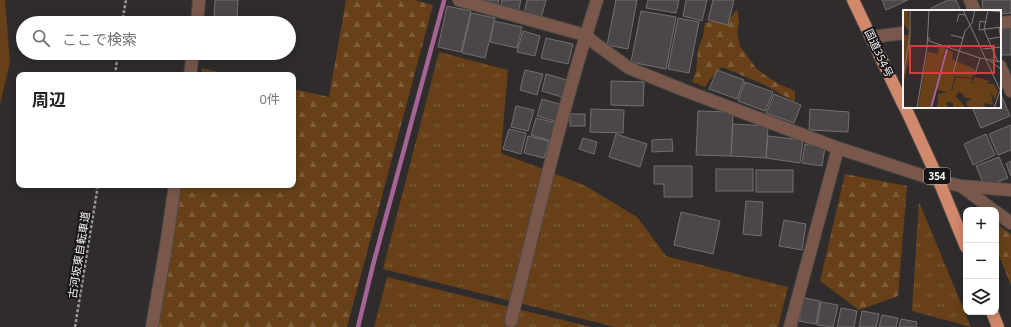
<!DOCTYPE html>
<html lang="ja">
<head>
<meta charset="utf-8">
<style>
  body { margin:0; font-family:"Open Sans","Noto Sans JP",sans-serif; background:#f2f2f2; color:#202124 }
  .controls { position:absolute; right:12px; bottom:12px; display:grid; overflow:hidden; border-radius:8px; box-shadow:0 2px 10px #0003 }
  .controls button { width:36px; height:36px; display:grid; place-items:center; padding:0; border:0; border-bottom:1px solid #e0e0e0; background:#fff; color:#202124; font:20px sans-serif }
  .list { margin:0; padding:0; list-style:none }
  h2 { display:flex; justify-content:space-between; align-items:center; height:52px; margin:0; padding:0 16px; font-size:17px }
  h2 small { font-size:13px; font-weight:400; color:#757577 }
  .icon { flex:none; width:22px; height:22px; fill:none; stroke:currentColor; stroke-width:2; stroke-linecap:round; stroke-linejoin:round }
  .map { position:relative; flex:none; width:1011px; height:327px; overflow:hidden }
  .search { position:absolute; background:#fff; box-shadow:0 2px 10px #0003; left:16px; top:16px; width:280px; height:44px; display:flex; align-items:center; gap:10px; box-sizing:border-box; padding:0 14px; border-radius:22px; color:#757577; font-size:15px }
  .panel { position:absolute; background:#fff; box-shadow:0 2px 10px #0003; left:16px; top:72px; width:280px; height:116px; border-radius:8px }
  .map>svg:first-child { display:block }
  .grass { fill:url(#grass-tufts) }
  .forest { fill:url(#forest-firs) }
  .green { fill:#674018 }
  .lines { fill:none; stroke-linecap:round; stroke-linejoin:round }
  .stream { stroke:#a66496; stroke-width:4.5 }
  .building { fill:#4b4748; stroke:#736e6f }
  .minor-casing { stroke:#4c4848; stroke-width:14 }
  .trunk-casing { stroke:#4c4848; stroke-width:14 }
  .path { stroke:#9c9898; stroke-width:2.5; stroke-dasharray:3 2; stroke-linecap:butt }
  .minor { stroke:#79584b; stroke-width:12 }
  .trunk { stroke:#d2886b; stroke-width:12 }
  .labels { text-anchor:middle; stroke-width:4; stroke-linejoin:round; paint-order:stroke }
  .shield { fill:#171515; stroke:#b3b0b0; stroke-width:1 }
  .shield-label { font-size:10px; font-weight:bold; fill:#f6f3f3 }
  .street-label { font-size:11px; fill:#f6f3f3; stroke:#171515 }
  .inset-river { fill:none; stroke:#a66496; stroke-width:2 }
  .inset-road { fill:none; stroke:#7f7c7c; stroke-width:1 }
  .view { fill:#d93c3c; fill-opacity:0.15; stroke:#d93c3c; stroke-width:2 }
  .inset-edge { fill:none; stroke:#f6f3f3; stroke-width:2 }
</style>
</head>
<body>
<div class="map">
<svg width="1011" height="327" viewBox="0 0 1011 327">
  <defs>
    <pattern id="grass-tufts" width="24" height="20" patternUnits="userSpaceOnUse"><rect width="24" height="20" fill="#674018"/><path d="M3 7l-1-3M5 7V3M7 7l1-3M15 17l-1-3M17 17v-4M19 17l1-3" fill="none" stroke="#7d5c3a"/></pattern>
    <pattern id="forest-firs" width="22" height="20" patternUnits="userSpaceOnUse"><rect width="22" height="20" fill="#674018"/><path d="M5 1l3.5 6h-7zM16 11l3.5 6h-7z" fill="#7d5c3a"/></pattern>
  </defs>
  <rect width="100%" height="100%" fill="#302c2c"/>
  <!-- grass -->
  <g class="grass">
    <path d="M 439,52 L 508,70 L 501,153 L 584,185 L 637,217 L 666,256 L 788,287 L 778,327 L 615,327 L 383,269 Z"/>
    <path d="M 919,202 L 971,327 L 912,311 Z"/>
    <path d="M 387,277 L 591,327 L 374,327 Z"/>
  </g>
  <!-- forest -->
  <g class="forest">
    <path d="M 346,0 L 414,0 L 433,5 L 347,327 L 157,327 L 182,185 L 293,185 L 293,89 L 329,97 Z"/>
    <path d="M 737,9 L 739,23 L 737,33 L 740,46 L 756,68 L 765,75 L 779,84 L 795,91 L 795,102 L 763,84 L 722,67 L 710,79 L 705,87 L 692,82 L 696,71 L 698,50 L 703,36 L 705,23 L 720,19 L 729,20 Z"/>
    <path d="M 202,68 L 231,75 L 201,75 Z"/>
    <path d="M 845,174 L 907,186 L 898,296 L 859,310 L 820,281 Z"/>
    <path d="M 996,223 L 1011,234 L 1011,285 L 996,249 Z"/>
  </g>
  <!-- green -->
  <path class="green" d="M 0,0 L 5,0 L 10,62 L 0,105 Z"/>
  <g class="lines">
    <!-- stream -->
    <path class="stream" d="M 358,327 L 373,265 L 444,1"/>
  </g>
  <!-- building -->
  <g class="building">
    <path d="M 215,0 L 238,0 L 237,18 L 214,16 Z"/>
    <path d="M 480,0 L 499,0 L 497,7 Z"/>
    <path d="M 502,0 L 521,0 L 518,12 L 500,8 Z"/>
    <path d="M 527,0 L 546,0 L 541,18 L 524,14 Z"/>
    <path d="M 616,0 L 637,0 L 628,49 L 607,45 Z"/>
    <path d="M 648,0 L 679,0 L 676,13 L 646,8 Z"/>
    <path d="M 686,0 L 707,0 L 702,21 L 683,16 Z"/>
    <path d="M 713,0 L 734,0 L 728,25 L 708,20 Z"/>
    <path d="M 882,0 L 908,0 L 886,10 Z"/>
    <path d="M 948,0 L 956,0 L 961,11 L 932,11 L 931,8 Z"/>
    <path d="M 982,0 L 1011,0 L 1011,13 L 1000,14 L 1000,11 L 983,11 Z"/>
    <path d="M 447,6 L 471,11 L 461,52 L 438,47 Z"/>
    <path d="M 641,11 L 676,17 L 666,69 L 631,62 Z"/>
    <path d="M 471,13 L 495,18 L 485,58 L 462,53 Z"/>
    <path d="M 678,18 L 699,22 L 689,73 L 668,69 Z"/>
    <path d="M 494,21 L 522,27 L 517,48 L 490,42 Z"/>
    <path d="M 1011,28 L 1011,55 L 1000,55 L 1000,29 Z"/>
    <path d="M 523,31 L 540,36 L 535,56 L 517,52 Z"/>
    <path d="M 546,38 L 573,44 L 568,64 L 541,58 Z"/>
    <path d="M 211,53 L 235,53 L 234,58 L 211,56 Z"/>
    <path d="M 525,70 L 543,74 L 537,95 L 520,90 Z"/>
    <path d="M 717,70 L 744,80 L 737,99 L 709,89 Z"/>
    <path d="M 546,74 L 567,80 L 562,97 L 542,91 Z"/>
    <path d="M 611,81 L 644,82 L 643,106 L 611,105 Z"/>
    <path d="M 745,82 L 773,92 L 765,111 L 738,101 Z"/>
    <path d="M 1000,92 L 1010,116 L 981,128 L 972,107 L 1000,107 Z"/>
    <path d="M 774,94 L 801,105 L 794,123 L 766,113 Z"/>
    <path d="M 542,99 L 562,105 L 558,122 L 537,116 Z"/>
    <path d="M 516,106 L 534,110 L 528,131 L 511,127 Z"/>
    <path d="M 591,109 L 624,110 L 623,133 L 590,132 Z"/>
    <path d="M 810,109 L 849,112 L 848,132 L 809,130 Z"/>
    <path d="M 698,111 L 733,112 L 731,156 L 696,155 Z"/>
    <rect x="570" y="114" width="15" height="12"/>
    <path d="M 536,118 L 556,123 L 551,141 L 531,135 Z"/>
    <path d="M 733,124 L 768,126 L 766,158 L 731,156 Z"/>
    <path d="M 1011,125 L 1011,150 L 998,155 L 989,134 Z"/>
    <path d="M 509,129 L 526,133 L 521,154 L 503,149 Z"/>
    <path d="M 616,134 L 647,144 L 640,167 L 609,157 Z"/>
    <path d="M 986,134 L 995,155 L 973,165 L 964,144 Z"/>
    <path d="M 528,136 L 549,141 L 544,158 L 524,153 Z"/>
    <path d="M 768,136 L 803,140 L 800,163 L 766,158 Z"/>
    <path d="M 583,138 L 597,142 L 594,154 L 579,149 Z"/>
    <path d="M 672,139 L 673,151 L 652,152 L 652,140 Z"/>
    <path d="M 805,144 L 825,147 L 822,166 L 802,163 Z"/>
    <path d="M 999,157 L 1008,178 L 985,187 L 976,166 Z"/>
    <path d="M 1011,161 L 1011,176 L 1006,164 Z"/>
    <path d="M 654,166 L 692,166 L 692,197 L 664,197 L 664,184 L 654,184 Z"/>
    <rect x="716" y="169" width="37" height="22"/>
    <rect x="756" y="170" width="37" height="22"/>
    <path d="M 746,201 L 763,202 L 761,236 L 743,234 Z"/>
    <path d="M 681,212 L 720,221 L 713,254 L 674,245 Z"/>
    <path d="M 784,220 L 806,224 L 802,250 L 779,246 Z"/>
    <path d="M 804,298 L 820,301 L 816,324 L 799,321 Z"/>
    <path d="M 821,302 L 838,305 L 833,327 L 817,325 Z"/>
    <path d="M 841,308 L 857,311 L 854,327 L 837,327 Z"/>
    <path d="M 862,311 L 879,314 L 876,327 L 859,327 Z"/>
    <path d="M 882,315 L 898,318 L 896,327 L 879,327 Z"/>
    <path d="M 901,319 L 917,322 L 916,327 L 899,327 Z"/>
  </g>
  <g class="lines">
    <defs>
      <g id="minor">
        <path d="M 459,0 L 585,35 L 596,44 L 629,68 L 686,91 L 838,148 L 939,181 L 961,186 L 1011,190"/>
        <path d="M 970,0 L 975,11"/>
        <path d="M 197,23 L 199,0"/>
        <path d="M 1000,23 L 1011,22"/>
        <path d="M 872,37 L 904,33"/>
        <path d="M 1000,66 L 1011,91"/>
        <path d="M 190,75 L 193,53"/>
        <path d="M 961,186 L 993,210"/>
        <path d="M 996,212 L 1011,223"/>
        <path d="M 511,321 C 538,214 563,105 597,0"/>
        <path d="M 152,327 L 166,246 L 175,185"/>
        <path d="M 790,327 L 838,148"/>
      </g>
      <g id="trunk">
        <path d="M 853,0 L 904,106"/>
        <path d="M 905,107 L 939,181 L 966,247"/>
        <path d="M 992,312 L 998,327"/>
      </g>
    </defs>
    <!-- minor casing -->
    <use href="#minor" class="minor-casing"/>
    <!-- trunk casing -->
    <use href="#trunk" class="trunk-casing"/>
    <!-- path -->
    <g class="path">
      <path d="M 122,23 L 126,0"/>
      <path d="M 115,75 L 118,53"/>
      <path d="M 75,327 L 98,185"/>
    </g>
    <!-- minor -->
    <use href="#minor" class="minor"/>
    <!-- trunk -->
    <use href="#trunk" class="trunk"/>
  </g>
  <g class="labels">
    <!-- shield labels -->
    <rect class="shield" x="924" y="168" width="26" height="16" rx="3"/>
    <g class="shield-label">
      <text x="937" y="180">354</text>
    </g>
    <!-- street labels -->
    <g class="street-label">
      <text transform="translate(879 53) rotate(65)" y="4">国道354号</text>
      <text transform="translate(79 255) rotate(-81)" y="4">古河坂東自転車道</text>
    </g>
  </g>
  <!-- overview -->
  <g transform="translate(903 10)">
    <rect width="98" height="98" fill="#302c2c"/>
    <path d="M 44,40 L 50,42 L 49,49 L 73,60 L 69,68 L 52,66 L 48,80 L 52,80 L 49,79 L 53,67 L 69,69 L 69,73 L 91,74 L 95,82 L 92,89 L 88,82 L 90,95 L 81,93 L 82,98 L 78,98 L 79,92 L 61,87 L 60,84 L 55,82 L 53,87 L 63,98 L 50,98 L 50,93 L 43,91 L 45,82 L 34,80 Z" fill="#674018"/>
    <path d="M 36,34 L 43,36 L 27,98 L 15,98 L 24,42 L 35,44 ZM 72,67 L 87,71 L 82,75 L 69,72 ZM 50,81 L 51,86 L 43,93 L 46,98 L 34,98 L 35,84 ZM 76,87 L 79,92 L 78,97 L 65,97 L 63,94 L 64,91 Z" fill="#674018"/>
    <path d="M 0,0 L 5,0 L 8,41 L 0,76 L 0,25 L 5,25 L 6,21 L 0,13 Z" fill="#674018"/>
    <path class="inset-river" d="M 28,98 L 44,39"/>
    <path class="inset-road" d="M 60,0 L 98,82M 81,0 L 98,2M 85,0 L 81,20 L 95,52M 54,12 L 56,4 L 62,5M 82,12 L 77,11 L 76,20 L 98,17M 96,17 L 98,30M 48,25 L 60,28M 26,27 L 26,31 L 77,48 L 98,52M 85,29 L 97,27M 80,39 L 98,37M 87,51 L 98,59M 50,63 L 62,21 L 69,13 L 72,0M 72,65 L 77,48M 0,67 L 7,26 L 7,0M 14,98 L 24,37 L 26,0M 91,98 L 97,81"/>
    <path class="view" d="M 7,36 L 91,36 L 91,63 L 7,63 Z"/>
    <rect width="98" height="98" class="inset-edge"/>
  </g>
</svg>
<div class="controls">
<button>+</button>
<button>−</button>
<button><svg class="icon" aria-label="layers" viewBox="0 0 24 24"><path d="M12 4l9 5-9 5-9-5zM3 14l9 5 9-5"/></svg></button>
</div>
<div class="search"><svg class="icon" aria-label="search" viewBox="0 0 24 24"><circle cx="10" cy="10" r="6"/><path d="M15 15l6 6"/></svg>ここで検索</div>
<section class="panel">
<h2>周辺<small>0件</small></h2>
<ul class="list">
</ul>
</section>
</div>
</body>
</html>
